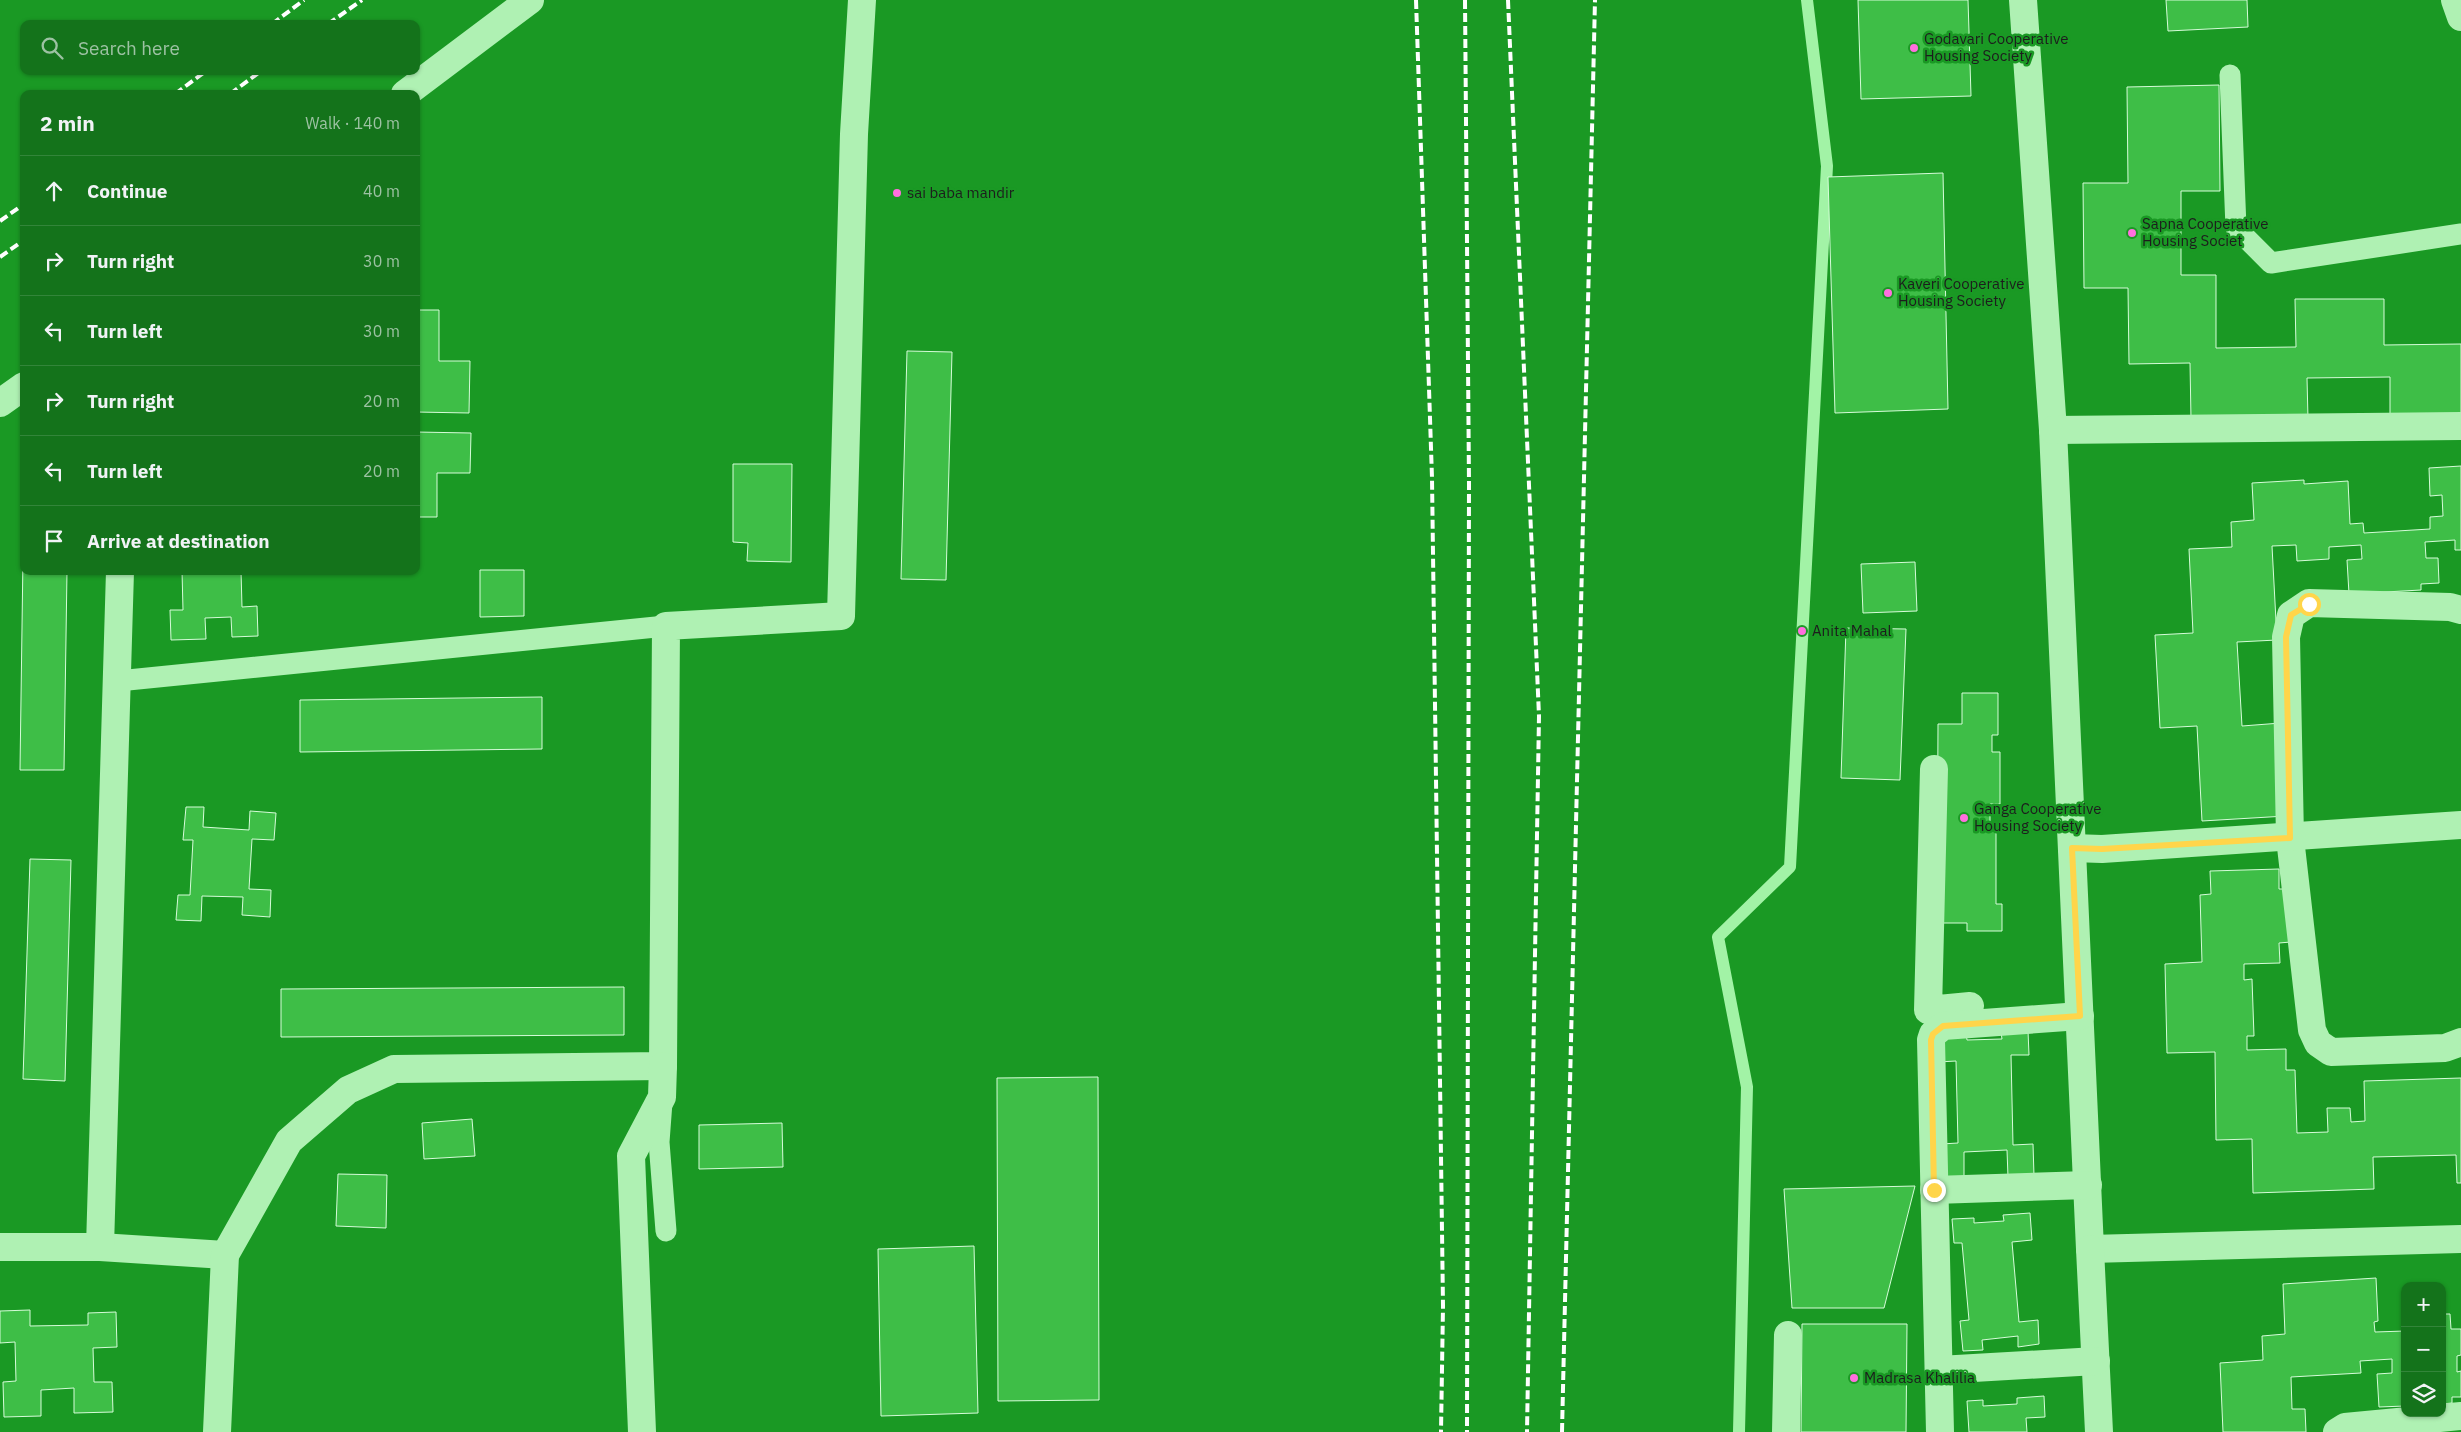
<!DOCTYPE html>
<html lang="en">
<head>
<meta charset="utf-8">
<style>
  body { margin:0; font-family:"IBM Plex Sans",sans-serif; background:#217b28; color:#f1f3f6 }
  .controls { position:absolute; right:15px; bottom:15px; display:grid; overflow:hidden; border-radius:10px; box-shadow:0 1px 4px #0004 }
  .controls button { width:45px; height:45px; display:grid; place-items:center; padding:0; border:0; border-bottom:1px solid #33853a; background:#14731b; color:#f1f3f6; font:25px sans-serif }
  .stop { position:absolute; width:15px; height:15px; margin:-11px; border:4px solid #ffd54a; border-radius:50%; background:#fff }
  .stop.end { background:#ffd54a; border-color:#fff; box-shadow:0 1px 5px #0008 }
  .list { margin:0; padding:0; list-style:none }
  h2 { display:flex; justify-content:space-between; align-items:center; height:65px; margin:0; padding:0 20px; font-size:21px }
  h2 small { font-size:16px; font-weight:400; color:#9dc2a3 }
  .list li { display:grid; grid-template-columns:32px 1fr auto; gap:15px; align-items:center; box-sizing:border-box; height:70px; padding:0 20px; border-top:1px solid #33853a }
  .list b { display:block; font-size:19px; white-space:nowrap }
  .list em { font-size:16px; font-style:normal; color:#9dc2a3 }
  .icon { flex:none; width:28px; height:28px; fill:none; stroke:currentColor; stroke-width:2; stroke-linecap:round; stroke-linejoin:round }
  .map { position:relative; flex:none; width:2461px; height:1432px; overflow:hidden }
  .search { position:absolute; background:#14731b; box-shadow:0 1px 4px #0004; left:20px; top:20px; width:400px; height:55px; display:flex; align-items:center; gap:12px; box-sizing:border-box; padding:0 18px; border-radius:10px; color:#9dc2a3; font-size:19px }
  .panel { position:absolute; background:#14731b; box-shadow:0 1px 4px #0004; left:20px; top:90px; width:400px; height:485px; border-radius:10px }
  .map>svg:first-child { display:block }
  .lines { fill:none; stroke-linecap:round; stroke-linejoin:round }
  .stream { stroke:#a2f3a6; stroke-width:12 }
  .building { fill:#3ebe47; stroke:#d6fcd9 }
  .lane { stroke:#aff1b3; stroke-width:21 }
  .street { stroke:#aff1b3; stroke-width:28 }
  .rail { stroke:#fff; stroke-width:4; stroke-dasharray:9 4; stroke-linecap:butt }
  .route { stroke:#ffd54a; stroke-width:6 }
  .poi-dot { fill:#ff6fde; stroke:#1a9924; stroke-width:2 }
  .labels { text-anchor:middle; stroke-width:5; stroke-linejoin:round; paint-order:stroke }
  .poi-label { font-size:15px; fill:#1d1d1d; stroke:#1a9924; text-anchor:start }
</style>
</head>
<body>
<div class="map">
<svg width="2461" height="1432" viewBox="0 0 2461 1432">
  <rect width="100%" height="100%" fill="#1a9924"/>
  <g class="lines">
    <!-- stream -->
    <path class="stream" d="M 1739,1432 L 1747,1087 L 1718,937 L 1790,867 L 1827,166 L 1807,0"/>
  </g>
  <!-- building -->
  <g class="building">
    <path d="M 1858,0 L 1968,0 L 1971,96 L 1861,99 Z"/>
    <path d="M 2166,0 L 2247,0 L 2248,27 L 2168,31 Z"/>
    <path d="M 2219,85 L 2220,191 L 2181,191 L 2181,275 L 2216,275 L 2216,348 L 2296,347 L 2295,299 L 2384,299 L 2384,345 L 2461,344 L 2461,416 L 2390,416 L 2390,377 L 2307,378 L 2308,419 L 2191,419 L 2190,363 L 2129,364 L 2128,288 L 2084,288 L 2083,183 L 2128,183 L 2127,87 Z"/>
    <path d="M 1943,173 L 1948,409 L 1835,413 L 1828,177 Z"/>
    <path d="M 416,310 L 439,310 L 439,361 L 470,361 L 469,413 L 416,412 Z"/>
    <path d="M 907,351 L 952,352 L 946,580 L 901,579 Z"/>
    <path d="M 416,432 L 471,433 L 470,473 L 437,473 L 437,517 L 416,517 Z"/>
    <path d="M 733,464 L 792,464 L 791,562 L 747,561 L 748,543 L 733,542 Z"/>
    <path d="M 2461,466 L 2461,550 L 2455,550 L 2455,540 L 2425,542 L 2426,558 L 2438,558 L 2439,583 L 2421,584 L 2421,590 L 2349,594 L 2347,560 L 2362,559 L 2361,545 L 2329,547 L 2329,559 L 2297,561 L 2296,545 L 2272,546 L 2277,640 L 2237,642 L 2242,726 L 2281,723 L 2286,816 L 2202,821 L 2197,726 L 2160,728 L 2155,635 L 2193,633 L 2189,549 L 2232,547 L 2231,522 L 2254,520 L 2252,483 L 2304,480 L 2304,484 L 2348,481 L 2350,524 L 2363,523 L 2364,533 L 2430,529 L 2430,517 L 2443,516 L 2442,495 L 2430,496 L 2429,468 Z"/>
    <path d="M 23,556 L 24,571 L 67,571 L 64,770 L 20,770 Z"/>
    <path d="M 1915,562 L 1917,611 L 1863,613 L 1861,564 Z"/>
    <path d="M 480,570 L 524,570 L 524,616 L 480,617 Z"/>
    <path d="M 182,571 L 241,571 L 242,607 L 257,606 L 258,636 L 232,637 L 231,617 L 205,618 L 206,639 L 171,640 L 170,610 L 183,610 Z"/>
    <path d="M 1846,628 L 1906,629 L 1900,780 L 1841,778 Z"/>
    <path d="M 1962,693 L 1998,693 L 1998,735 L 1992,735 L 1992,752 L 2000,752 L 2000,804 L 1990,804 L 1990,831 L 1996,831 L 1996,904 L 2002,904 L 2002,931 L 1967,931 L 1967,923 L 1937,923 L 1938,724 L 1962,724 Z"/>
    <path d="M 542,697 L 542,749 L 300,752 L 300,700 Z"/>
    <path d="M 186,807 L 204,807 L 203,827 L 249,830 L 250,811 L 276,813 L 274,840 L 252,839 L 249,889 L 271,890 L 270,917 L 242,915 L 243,897 L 202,896 L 201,921 L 176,920 L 178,895 L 190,895 L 193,840 L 183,840 Z"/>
    <path d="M 30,859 L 71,860 L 65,1081 L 23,1079 Z"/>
    <path d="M 2279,869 L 2279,889 L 2290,889 L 2291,942 L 2279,943 L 2280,963 L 2244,964 L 2244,980 L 2252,979 L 2254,1036 L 2247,1036 L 2247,1050 L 2286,1049 L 2286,1070 L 2295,1070 L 2297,1133 L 2328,1132 L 2327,1108 L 2350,1108 L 2351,1122 L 2365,1121 L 2364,1081 L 2461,1078 L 2461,1183 L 2457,1183 L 2456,1155 L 2373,1157 L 2374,1189 L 2253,1193 L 2252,1139 L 2216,1140 L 2215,1052 L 2167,1053 L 2165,964 L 2202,962 L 2200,895 L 2211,894 L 2210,871 Z"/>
    <path d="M 624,987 L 624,1035 L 281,1037 L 281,989 Z"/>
    <path d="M 2028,1031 L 2029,1055 L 2011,1055 L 2013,1145 L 2033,1144 L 2034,1176 L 2008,1177 L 2007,1150 L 1964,1152 L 1964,1178 L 1942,1179 L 1941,1144 L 1958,1143 L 1956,1061 L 1938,1062 L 1938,1034 L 1966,1033 L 1967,1040 L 2002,1039 L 2001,1032 Z"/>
    <path d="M 1098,1077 L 1099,1400 L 998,1401 L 997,1078 Z"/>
    <path d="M 472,1119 L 475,1156 L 424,1159 L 422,1123 Z"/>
    <path d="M 782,1123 L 783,1167 L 699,1169 L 699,1125 Z"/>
    <path d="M 338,1174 L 387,1175 L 386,1228 L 336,1226 Z"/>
    <path d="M 1915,1186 L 1884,1308 L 1792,1308 L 1784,1189 Z"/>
    <path d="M 2030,1213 L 2032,1240 L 2012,1242 L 2019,1322 L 2038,1320 L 2039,1344 L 2018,1347 L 2018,1336 L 1982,1340 L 1983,1350 L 1963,1351 L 1960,1321 L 1969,1320 L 1962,1243 L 1954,1243 L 1952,1219 L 1974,1218 L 1974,1223 L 2004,1221 L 2003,1215 Z"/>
    <path d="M 974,1246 L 978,1413 L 881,1416 L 878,1249 Z"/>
    <path d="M 2376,1278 L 2378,1321 L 2374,1322 L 2375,1332 L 2405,1331 L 2405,1406 L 2379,1407 L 2377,1374 L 2392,1373 L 2392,1359 L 2360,1361 L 2361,1373 L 2291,1377 L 2292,1409 L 2305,1409 L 2306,1432 L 2223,1432 L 2220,1363 L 2263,1360 L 2262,1336 L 2285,1334 L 2283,1284 Z"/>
    <path d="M 30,1310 L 30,1326 L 88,1325 L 88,1313 L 116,1312 L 117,1347 L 93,1348 L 94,1382 L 112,1382 L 113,1412 L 74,1413 L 74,1388 L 41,1390 L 41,1416 L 4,1417 L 3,1382 L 16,1381 L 15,1342 L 0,1343 L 0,1311 Z"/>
    <path d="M 2442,1314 L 2450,1314 L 2451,1329 L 2461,1329 L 2461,1355 L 2457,1356 L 2457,1372 L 2461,1371 L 2461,1397 L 2452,1397 L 2452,1403 L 2442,1404 Z"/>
    <path d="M 1802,1324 L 1907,1324 L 1906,1432 L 1801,1432 Z"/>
    <path d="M 2044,1396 L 2045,1417 L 2026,1418 L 2027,1432 L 1969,1432 L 1967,1401 L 1983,1400 L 1983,1406 L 2017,1404 L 2017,1398 Z"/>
  </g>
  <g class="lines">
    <!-- lane -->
    <g class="lane">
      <path d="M 2230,75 L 2236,228 L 2271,263 L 2461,234"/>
      <path d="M 118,681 L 666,626"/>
      <path d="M 662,1102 L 659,1142 L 666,1231"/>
    </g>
    <!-- street -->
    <g class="street">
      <path d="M 2023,0 L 2053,430 L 2090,1249 L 2461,1239"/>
      <path d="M 2455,0 L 2461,17"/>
      <path d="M 405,94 L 530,0"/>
      <path d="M 0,403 L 24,386"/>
      <path d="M 2053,430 L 2461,426"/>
      <path d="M 2461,610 L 2450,607 L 2309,603 L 2291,615 L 2286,637 L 2290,838 L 2312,1030 L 2318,1043 L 2331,1052 L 2445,1048 L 2461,1042"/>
      <path d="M 1934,769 L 1928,1010 L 1970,1006"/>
      <path d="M 2072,848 L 2102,849 L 2461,825"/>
      <path d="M 1934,1190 L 2088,1185"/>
      <path d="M 0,1247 L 100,1247 L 225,1255"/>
      <path d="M 100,1247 L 120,571"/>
      <path d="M 2090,1249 L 2099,1432"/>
      <path d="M 1939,1370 L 2096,1361"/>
      <path d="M 217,1432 L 225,1255 L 289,1141 L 348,1090 L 394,1069 L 663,1066 L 666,626 L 841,616 L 854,134 L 862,0"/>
      <path d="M 642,1432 L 631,1156 L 662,1097 L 663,1066"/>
      <path d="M 1786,1432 L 1788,1335"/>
      <path d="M 1940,1432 L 1931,1040 L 1933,1034 L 1943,1026 L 2080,1016"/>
      <path d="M 2337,1432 L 2345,1427 L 2461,1416"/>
    </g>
    <!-- rail -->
    <g class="rail">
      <path d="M 1416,0 L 1432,478 L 1443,1306 L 1441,1432"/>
      <path d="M 1465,0 L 1469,484 L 1467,1432"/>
      <path d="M 1508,0 L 1539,716 L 1527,1432"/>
      <path d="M 272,24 L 304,0"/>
      <path d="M 328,24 L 362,0"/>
      <path d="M 175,94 L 206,71"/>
      <path d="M 230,94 L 261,71"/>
      <path d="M 0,221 L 24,204"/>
      <path d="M 0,257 L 24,240"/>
      <path d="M 1562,1432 L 1595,0"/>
    </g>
  </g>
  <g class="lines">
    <!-- route -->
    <path class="route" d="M 1934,1190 L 1931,1040 L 1933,1034 L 1943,1026 L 2080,1016 L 2072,848 L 2102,849 L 2290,838 L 2286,637 L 2291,615 L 2309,604"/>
  </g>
  <!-- markers -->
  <g class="poi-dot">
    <circle cx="1914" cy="48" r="5"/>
    <circle cx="897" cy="193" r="5"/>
    <circle cx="2132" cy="233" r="5"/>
    <circle cx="1888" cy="293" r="5"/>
    <circle cx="1802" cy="631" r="5"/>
    <circle cx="1964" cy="818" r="5"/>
    <circle cx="1854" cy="1378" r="5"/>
  </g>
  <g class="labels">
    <!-- poi labels -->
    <g class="poi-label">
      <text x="1924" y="44">Godavari Cooperative<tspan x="1924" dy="17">Housing Society</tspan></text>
      <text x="907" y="198">sai baba mandir</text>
      <text x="2142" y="229">Sapna Cooperative<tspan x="2142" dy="17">Housing Societ</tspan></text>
      <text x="1898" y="289">Kaveri Cooperative<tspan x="1898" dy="17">Housing Society</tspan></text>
      <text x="1812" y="636">Anita Mahal</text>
      <text x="1974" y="814">Ganga Cooperative<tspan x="1974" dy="17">Housing Society</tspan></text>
      <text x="1864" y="1383">Madrasa Khalilia</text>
    </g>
  </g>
</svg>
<div class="controls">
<button>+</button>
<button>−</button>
<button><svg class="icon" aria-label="layers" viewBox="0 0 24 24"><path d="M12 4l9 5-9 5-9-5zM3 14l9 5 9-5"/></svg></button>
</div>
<div class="stop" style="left:2309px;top:604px"></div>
<div class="stop end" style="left:1934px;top:1190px"></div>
<div class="search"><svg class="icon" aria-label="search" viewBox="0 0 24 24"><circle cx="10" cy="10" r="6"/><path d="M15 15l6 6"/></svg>Search here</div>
<section class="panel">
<h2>2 min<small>Walk · 140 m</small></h2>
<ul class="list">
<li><svg class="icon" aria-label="ahead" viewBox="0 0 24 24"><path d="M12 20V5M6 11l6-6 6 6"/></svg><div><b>Continue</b></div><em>40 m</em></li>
<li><svg class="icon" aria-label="right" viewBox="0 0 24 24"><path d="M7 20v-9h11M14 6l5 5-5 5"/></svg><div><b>Turn right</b></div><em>30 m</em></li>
<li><svg class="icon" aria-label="left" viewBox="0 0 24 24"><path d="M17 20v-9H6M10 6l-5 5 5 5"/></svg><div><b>Turn left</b></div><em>30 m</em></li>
<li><svg class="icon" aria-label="right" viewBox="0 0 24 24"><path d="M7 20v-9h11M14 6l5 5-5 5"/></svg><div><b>Turn right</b></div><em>20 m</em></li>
<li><svg class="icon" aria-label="left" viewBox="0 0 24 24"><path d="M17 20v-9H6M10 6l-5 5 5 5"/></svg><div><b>Turn left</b></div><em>20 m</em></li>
<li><svg class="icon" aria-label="arrive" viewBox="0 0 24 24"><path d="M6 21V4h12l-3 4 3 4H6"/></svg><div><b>Arrive at destination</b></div></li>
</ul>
</section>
</div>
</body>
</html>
